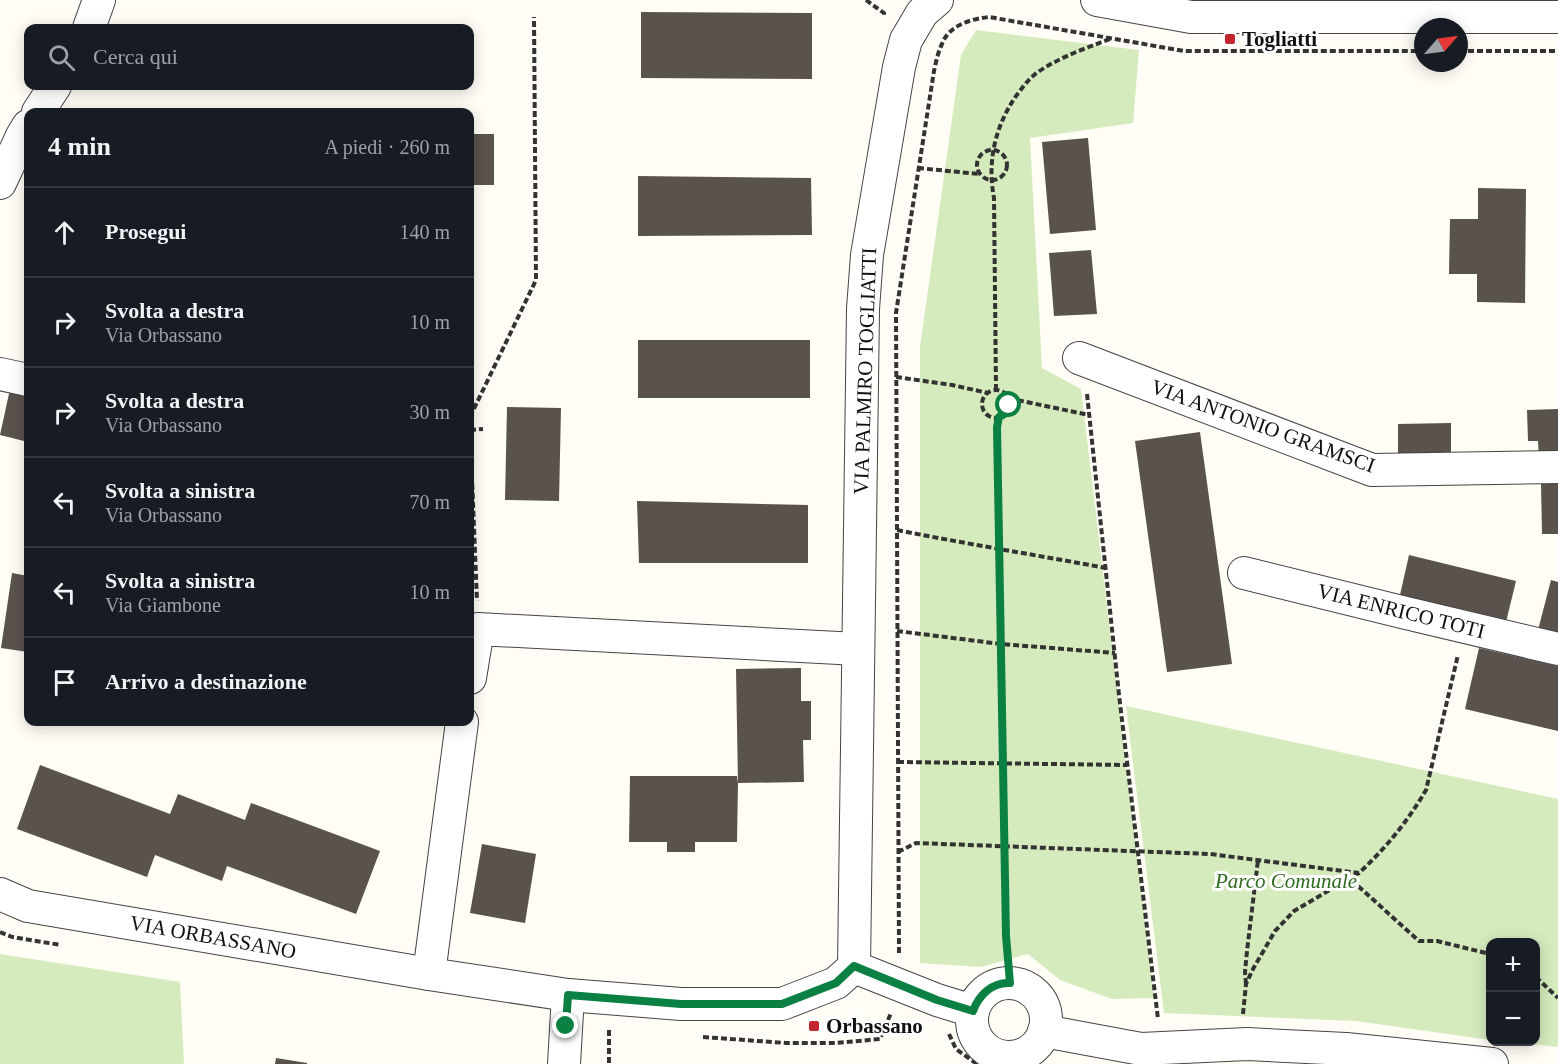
<!DOCTYPE html>
<html lang="it">
<head>
<meta charset="utf-8">
<style>
  body { margin:0; font-family:Georgia,serif; background:#242831; color:#f1f3f6 }
  .controls { position:absolute; right:18px; bottom:18px; display:grid; overflow:hidden; border-radius:12px; box-shadow:0 3px 15px #0003 }
  .controls button { width:54px; height:54px; display:grid; place-items:center; padding:0; border:0; border-bottom:2px solid #363941; background:#171b24; color:#f1f3f6; font:30px sans-serif }
  .compass { position:absolute; left:1414px; top:18px; width:54px; height:54px; border-radius:50%; background:#171b24; box-shadow:0 3px 15px #0003; rotate:62deg }
  .stop { position:absolute; width:18px; height:18px; margin:-14px; border:4px solid #0b8043; border-radius:50%; background:#fff }
  .stop.end { background:#0b8043; border-color:#fff; box-shadow:0 2px 6px #0008 }
  .list { margin:0; padding:0; list-style:none }
  h2 { display:flex; justify-content:space-between; align-items:center; height:78px; margin:0; padding:0 24px; font-size:26px }
  h2 small { font-size:20px; font-weight:400; color:#9ea1a6 }
  .list li { display:grid; grid-template-columns:39px 1fr auto; gap:18px; align-items:center; box-sizing:border-box; height:90px; padding:0 24px; border-top:2px solid #363941 }
  .list b { display:block; font-size:22px; white-space:nowrap }
  .list p { margin:0; font-size:20px; white-space:nowrap; color:#9ea1a6 }
  .list em { font-size:20px; font-style:normal; color:#9ea1a6 }
  .icon { flex:none; width:33px; height:33px; fill:none; stroke:currentColor; stroke-width:2; stroke-linecap:round; stroke-linejoin:round }
  .map { position:relative; flex:none; width:1558px; height:1064px; overflow:hidden }
  .search { position:absolute; background:#171b24; box-shadow:0 3px 15px #0003; left:24px; top:24px; width:450px; height:66px; display:flex; align-items:center; gap:15px; box-sizing:border-box; padding:0 21px; border-radius:12px; color:#9ea1a6; font-size:22px }
  .panel { position:absolute; background:#171b24; box-shadow:0 3px 15px #0003; left:24px; top:108px; width:450px; height:618px; border-radius:12px }
  .map>svg:first-child { display:block }
  .green { fill:#d5ebbd }
  .building { fill:#5a524d }
  .lines { fill:none; stroke-linecap:round; stroke-linejoin:round }
  .minor-casing { stroke:#444; stroke-width:34 }
  .path { stroke:#333; stroke-width:4; stroke-dasharray:6 3; stroke-linecap:butt }
  .minor { stroke:#fff; stroke-width:32 }
  .route { stroke:#0b8043; stroke-width:8 }
  .poi-dot { fill:#c4262e; stroke:#fff; stroke-width:2 }
  .labels { text-anchor:middle; stroke-width:6; stroke-linejoin:round; paint-order:stroke }
  .poi-label { font-size:21px; font-weight:bold; fill:#111; stroke:#fff; text-anchor:start }
  .street-label { font-size:21px; fill:#111; stroke:#fff }
  .park-label { font-size:21px; font-style:italic; fill:#2f6b1f; stroke:#fff }
</style>
</head>
<body>
<div class="map">
<svg width="1558" height="1064" viewBox="0 0 1558 1064">
  <rect width="100%" height="100%" fill="#fffdf5"/>
  <!-- green -->
  <g class="green">
    <path d="M 976,30 L 1139,50 L 1133,123 L 1030,138 L 1042,368 L 1081,389 L 1154,998 L 1112,999 L 1060,980 L 1028,954 L 981,967 L 920,963 L 920,347 L 961,55 Z"/>
    <path d="M 1126,706 L 1558,799 L 1558,1047 L 1508,1042 L 1536,1042 L 1536,942 L 1490,942 L 1490,1040 L 1356,1021 L 1164,1013 Z"/>
    <path d="M 0,954 L 180,982 L 184,1064 L 0,1064 Z"/>
  </g>
  <!-- building -->
  <g class="building">
    <path d="M 641,12 L 812,13 L 812,79 L 641,78 Z"/>
    <rect x="216" y="110" width="141" height="2"/>
    <rect x="470" y="134" width="24" height="51"/>
    <path d="M 1088,138 L 1096,230 L 1050,234 L 1042,142 Z"/>
    <path d="M 638,176 L 811,178 L 812,235 L 638,236 Z"/>
    <path d="M 1478,188 L 1526,189 L 1525,303 L 1477,302 L 1477,274 L 1449,274 L 1450,219 L 1478,219 Z"/>
    <path d="M 1091,250 L 1097,314 L 1054,316 L 1049,253 Z"/>
    <rect x="638" y="340" width="172" height="58"/>
    <path d="M 10,389 L 28,394 L 28,442 L 0,435 Z"/>
    <path d="M 507,407 L 561,408 L 559,501 L 505,500 Z"/>
    <path d="M 1558,409 L 1558,458 L 1539,458 L 1538,441 L 1528,441 L 1527,410 Z"/>
    <path d="M 1451,423 L 1451,457 L 1398,458 L 1398,424 Z"/>
    <path d="M 1200,432 L 1232,664 L 1167,672 L 1135,441 Z"/>
    <path d="M 1541,484 L 1558,484 L 1558,534 L 1542,534 Z"/>
    <path d="M 637,501 L 808,505 L 808,563 L 639,563 Z"/>
    <path d="M 1409,555 L 1516,581 L 1506,622 L 1400,595 Z"/>
    <path d="M 12,573 L 28,576 L 28,652 L 1,648 Z"/>
    <path d="M 1551,580 L 1558,582 L 1558,636 L 1538,630 Z"/>
    <path d="M 1479,648 L 1558,666 L 1558,731 L 1465,709 Z"/>
    <path d="M 801,668 L 801,701 L 811,701 L 811,740 L 803,740 L 804,782 L 738,783 L 736,669 Z"/>
    <path d="M 40,765 L 170,814 L 178,794 L 245,820 L 251,803 L 380,851 L 356,914 L 227,866 L 222,881 L 155,855 L 147,877 L 17,829 Z"/>
    <path d="M 630,776 L 737,776 L 738,783 L 737,842 L 695,842 L 695,852 L 667,852 L 667,842 L 629,842 Z"/>
    <path d="M 482,844 L 536,854 L 525,923 L 470,913 Z"/>
    <path d="M 276,1058 L 307,1063 L 307,1064 L 275,1064 Z"/>
  </g>
  <g class="lines">
    <defs>
      <g id="minor">
        <path d="M 1097,0 L 1191,17 L 1558,17"/>
        <path d="M 89,28 L 99,0"/>
        <path d="M 38,112 L 55,86"/>
        <path d="M 0,183 L 22,136 L 28,126"/>
        <path d="M 1079,358 L 1372,470 L 1558,467"/>
        <path d="M 0,374 L 28,380"/>
        <path d="M 1244,573 L 1406,613 L 1558,649"/>
        <path d="M 470,678 L 478,629 L 858,649"/>
        <path d="M 0,894 L 28,906 L 429,974 L 568,995 L 681,1004 L 782,1004 L 836,983 L 854,967"/>
        <path d="M 854,967 L 863,309 L 867,255 L 899,67 L 906,40 L 922,13 L 937,0"/>
        <path d="M 854,967 L 937,1000 L 973,1011"/>
        <path d="M 429,974 L 462,722"/>
        <circle cx="1009" cy="1020" r="37"/>
        <path d="M 1044,1031 L 1141,1049 L 1247,1044 L 1346,1049 L 1492,1064"/>
        <path d="M 564,1064 L 568,995"/>
      </g>
    </defs>
    <!-- minor casing -->
    <use href="#minor" class="minor-casing"/>
    <!-- path -->
    <g class="path">
      <path d="M 866,0 L 884,13 L 884,16"/>
      <path d="M 1459,51 L 1558,51"/>
      <circle cx="992" cy="165" r="15"/>
      <path d="M 918,168 L 979,174"/>
      <path d="M 896,377 L 952,385 L 988,393"/>
      <path d="M 996,390 L 994,198 C 987,161 995,127 1016,96 C 1023,87 1029,78 1038,72 C 1060,57 1086,48 1110,39"/>
      <circle cx="996" cy="404" r="14"/>
      <path d="M 1087,394 L 1119,695 L 1158,1019"/>
      <path d="M 1009,401 L 1017,400 L 1089,415"/>
      <path d="M 470,417 L 536,280 L 534,17"/>
      <path d="M 999,417 L 997,427 L 1006,936 L 1010,983"/>
      <path d="M 470,430 L 477,601"/>
      <path d="M 470,430 L 483,429"/>
      <path d="M 897,530 C 967,544 1036,555 1106,568"/>
      <path d="M 897,631 L 1001,644 L 1115,653"/>
      <path d="M 898,762 L 1127,765"/>
      <path d="M 898,852 L 916,843 L 1210,854 L 1359,873 C 1385,849 1408,821 1426,790 L 1458,655"/>
      <path d="M 1353,879 L 1358,886 L 1419,941 L 1437,941 L 1490,954"/>
      <path d="M 0,932 L 12,937 L 61,945"/>
      <path d="M 899,953 L 896,313 L 934,71 C 936,62 938,52 942,44 C 949,25 971,19 989,17 L 1184,51 L 1423,51"/>
      <path d="M 1536,977 L 1558,998"/>
      <path d="M 1246,984 L 1245,972 L 1247,951 L 1258,860"/>
      <path d="M 1243,1014 L 1246,984 L 1253,969 L 1275,931 L 1294,911 L 1328,891 L 1353,879 L 1358,873"/>
      <path d="M 609,1030 L 609,1064"/>
      <path d="M 949,1034 L 956,1049 L 977,1064"/>
      <path d="M 703,1037 L 786,1043 L 836,1043 L 880,1039 L 891,1013"/>
    </g>
    <!-- minor -->
    <use href="#minor" class="minor"/>
  </g>
  <g class="lines">
    <!-- route -->
    <path class="route" d="M 566,1026 L 568,995 L 681,1004 L 782,1004 L 836,983 L 854,966 L 937,1000 L 973,1011 C 979,995 992,982 1010,983 L 1006,936 L 997,427 L 999,417 L 1006,413 L 1009,405"/>
  </g>
  <!-- markers -->
  <g class="poi-dot">
    <rect x="1224" y="33" width="12" height="12" rx="3"/>
    <rect x="808" y="1020" width="12" height="12" rx="3"/>
  </g>
  <g class="labels">
    <!-- poi labels -->
    <g class="poi-label">
      <text x="1242" y="46">Togliatti</text>
      <text x="826" y="1033">Orbassano</text>
    </g>
    <!-- street labels -->
    <g class="street-label">
      <text transform="translate(865 371) rotate(-88)" y="7">VIA PALMIRO TOGLIATTI</text>
      <text transform="translate(1263 426) rotate(20)" y="7">VIA ANTONIO GRAMSCI</text>
      <text transform="translate(1401 611) rotate(14)" y="7">VIA ENRICO TOTI</text>
      <text transform="translate(213 937) rotate(10)" y="7">VIA ORBASSANO</text>
    </g>
    <!-- park labels -->
    <g class="park-label">
      <text x="1286" y="888">Parco Comunale</text>
    </g>
  </g>
</svg>
<div class="controls">
<button>+</button>
<button>−</button>
</div>
<svg class="compass" viewBox="-18 -18 36 36"><path d="M0-13l5 13h-10z" fill="#e53935"/><path d="M0 13l5-13h-10z" fill="#9ea1a6"/></svg>
<div class="stop" style="left:1009px;top:405px"></div>
<div class="stop end" style="left:566px;top:1026px"></div>
<div class="search"><svg class="icon" aria-label="search" viewBox="0 0 24 24"><circle cx="10" cy="10" r="6"/><path d="M15 15l6 6"/></svg>Cerca qui</div>
<section class="panel">
<h2>4 min<small>A piedi · 260 m</small></h2>
<ul class="list">
<li><svg class="icon" aria-label="ahead" viewBox="0 0 24 24"><path d="M12 20V5M6 11l6-6 6 6"/></svg><div><b>Prosegui</b></div><em>140 m</em></li>
<li><svg class="icon" aria-label="right" viewBox="0 0 24 24"><path d="M7 20v-9h11M14 6l5 5-5 5"/></svg><div><b>Svolta a destra</b><p>Via Orbassano</p></div><em>10 m</em></li>
<li><svg class="icon" aria-label="right" viewBox="0 0 24 24"><path d="M7 20v-9h11M14 6l5 5-5 5"/></svg><div><b>Svolta a destra</b><p>Via Orbassano</p></div><em>30 m</em></li>
<li><svg class="icon" aria-label="left" viewBox="0 0 24 24"><path d="M17 20v-9H6M10 6l-5 5 5 5"/></svg><div><b>Svolta a sinistra</b><p>Via Orbassano</p></div><em>70 m</em></li>
<li><svg class="icon" aria-label="left" viewBox="0 0 24 24"><path d="M17 20v-9H6M10 6l-5 5 5 5"/></svg><div><b>Svolta a sinistra</b><p>Via Giambone</p></div><em>10 m</em></li>
<li><svg class="icon" aria-label="arrive" viewBox="0 0 24 24"><path d="M6 21V4h12l-3 4 3 4H6"/></svg><div><b>Arrivo a destinazione</b></div></li>
</ul>
</section>
</div>
</body>
</html>
